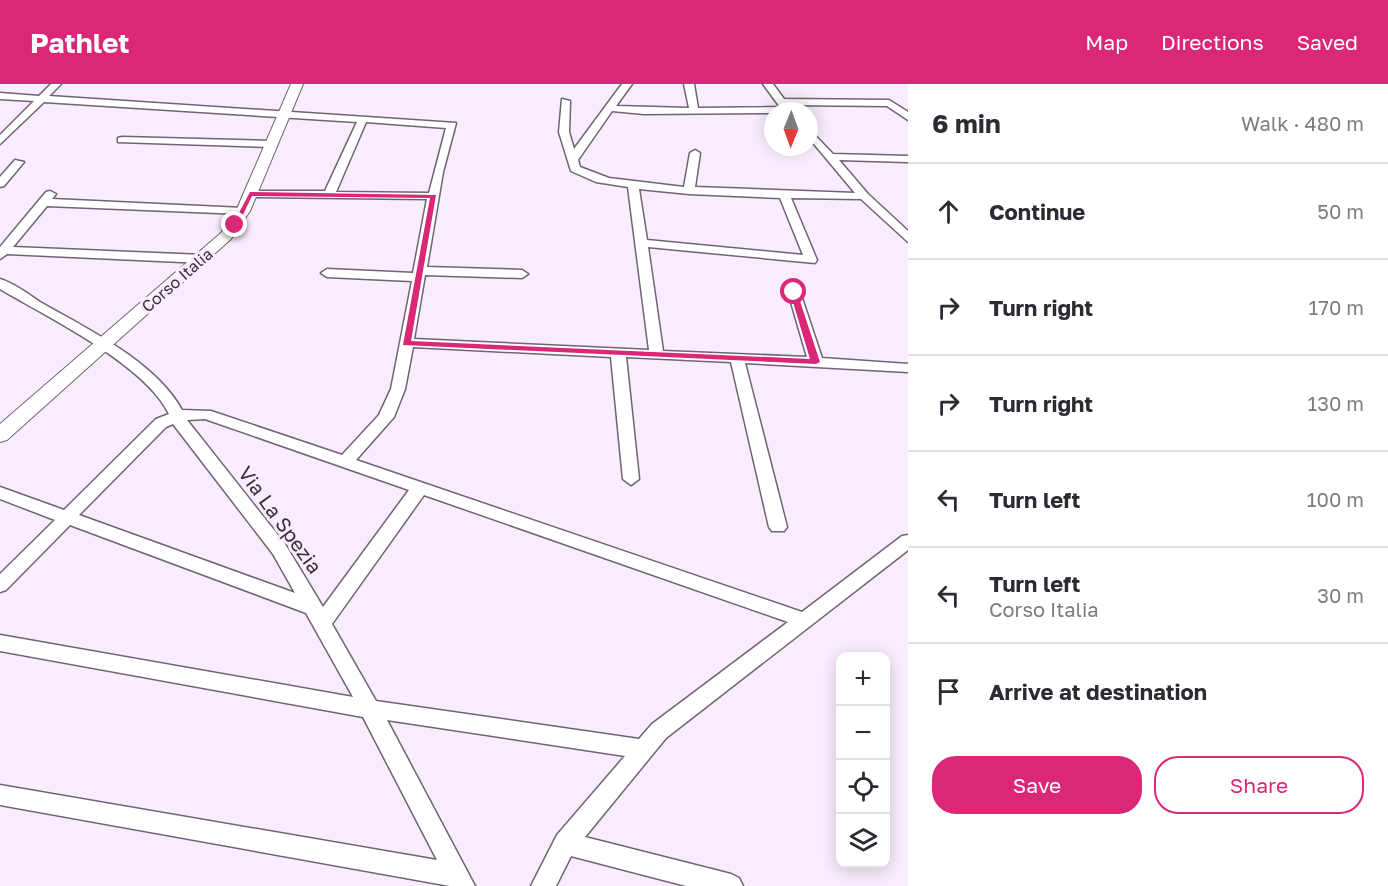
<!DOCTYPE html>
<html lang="en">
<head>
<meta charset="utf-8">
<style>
  body { margin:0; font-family:"Golos Text",sans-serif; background:#f7f7f7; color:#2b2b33 }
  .controls { position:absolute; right:18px; bottom:18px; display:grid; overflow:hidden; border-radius:12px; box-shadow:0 3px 15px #0003 }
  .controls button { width:54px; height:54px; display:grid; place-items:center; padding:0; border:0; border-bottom:2px solid #e1e1e2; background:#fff; color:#2b2b33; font:30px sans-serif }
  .compass { position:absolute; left:764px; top:18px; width:54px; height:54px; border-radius:50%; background:#fff; box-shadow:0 3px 15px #0003; rotate:181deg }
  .stop { position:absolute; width:18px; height:18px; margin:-14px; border:4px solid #db2777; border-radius:50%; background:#fff }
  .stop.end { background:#db2777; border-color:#fff; box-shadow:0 2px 6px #0008 }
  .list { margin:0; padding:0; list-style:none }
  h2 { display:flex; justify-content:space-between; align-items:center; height:78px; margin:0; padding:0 24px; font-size:26px }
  h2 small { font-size:20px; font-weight:400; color:#7c7c81 }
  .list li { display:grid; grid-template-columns:39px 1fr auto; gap:18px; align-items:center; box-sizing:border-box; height:96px; padding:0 24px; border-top:2px solid #e1e1e2 }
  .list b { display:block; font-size:22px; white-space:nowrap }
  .list p { margin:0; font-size:20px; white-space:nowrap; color:#7c7c81 }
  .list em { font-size:20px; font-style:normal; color:#7c7c81 }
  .actions { display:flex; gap:12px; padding:18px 24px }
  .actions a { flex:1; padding:14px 0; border:2px solid #db2777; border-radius:24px; text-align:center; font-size:21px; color:#db2777 }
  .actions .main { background:#db2777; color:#fff }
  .icon { flex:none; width:33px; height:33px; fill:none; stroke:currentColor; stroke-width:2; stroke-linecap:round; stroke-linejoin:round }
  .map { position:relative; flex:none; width:908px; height:802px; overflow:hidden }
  header { display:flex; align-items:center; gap:36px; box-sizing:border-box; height:84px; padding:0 30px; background:#db2777; color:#fff }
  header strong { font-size:28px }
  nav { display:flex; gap:33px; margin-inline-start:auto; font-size:21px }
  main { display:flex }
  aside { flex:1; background:#fff }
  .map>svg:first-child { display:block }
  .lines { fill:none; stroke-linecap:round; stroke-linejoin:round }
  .minor-casing { stroke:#6f6374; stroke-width:3 }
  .tertiary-casing { stroke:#6f6374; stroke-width:2 }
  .minor { fill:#fff; fill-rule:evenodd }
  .tertiary { fill:#fff; fill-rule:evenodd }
  .route { fill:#db2777 }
  .labels { text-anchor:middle; stroke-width:6; stroke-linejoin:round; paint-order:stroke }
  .far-street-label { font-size:16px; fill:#363038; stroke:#f9edfd }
  .street-label { font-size:20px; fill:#363038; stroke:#f9edfd }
</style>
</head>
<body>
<header>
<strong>Pathlet</strong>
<nav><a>Map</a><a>Directions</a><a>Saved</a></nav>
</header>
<main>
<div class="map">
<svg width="908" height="802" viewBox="0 0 908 802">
  <rect width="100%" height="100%" fill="#f9edfd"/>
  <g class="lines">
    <defs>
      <g id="minor">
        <path d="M 51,0 L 61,0 L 49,12 L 456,39 L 443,88 L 427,183 L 522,186 L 528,190 L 522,194 L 425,191 L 414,255 L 649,266 L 628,103 L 596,98 L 571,87 L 559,48 L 562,15 L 570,17 L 569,48 L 574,65 L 622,0 L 632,0 L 616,22 L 689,24 L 684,0 L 694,0 L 698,24 L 780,23 L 763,0 L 773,0 L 784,15 L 889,16 L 908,28 L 908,36 L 887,22 L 788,21 L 791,27 L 773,29 L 644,30 L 612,27 L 578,76 L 580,83 L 609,94 L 684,103 L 690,69 L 695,66 L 700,69 L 695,103 L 855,109 L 809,54 L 809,45 L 833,70 L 908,72 L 908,78 L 839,76 L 868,110 L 908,147 L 908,158 L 861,115 L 791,114 L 817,176 L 815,179 L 648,163 L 663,267 L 807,273 L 788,208 L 794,204 L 800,208 L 822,274 L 908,280 L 908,288 L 745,279 L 787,443 L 784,447 L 772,447 L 769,443 L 731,278 L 626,273 L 639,395 L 631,401 L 623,395 L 611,273 L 413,263 L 405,305 L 394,333 L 356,376 L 802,528 L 902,452 L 908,451 L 908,466 L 666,654 L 585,753 L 731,790 L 739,794 L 743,802 L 686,802 L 571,772 L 556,802 L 531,802 L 557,751 L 625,672 L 387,636 L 475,802 L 450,802 L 0,721 L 0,701 L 437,776 L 363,633 L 0,567 L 0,551 L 353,613 L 306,529 L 70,441 L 6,506 L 0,508 L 0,490 L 55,436 L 0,415 L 0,403 L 64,426 L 156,335 L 169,330 C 145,280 47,233 0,205 L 0,195 C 14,199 28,210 40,218 C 86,244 156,278 182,326 L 211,327 L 342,371 L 379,331 L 391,305 L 412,197 L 327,193 L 321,189 L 327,185 L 413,189 L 427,115 L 250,113 L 244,110 L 250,107 L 325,107 L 357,38 L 44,18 L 0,60 L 0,51 L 34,17 L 0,15 L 0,9 L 39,12 ZM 366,38 L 446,44 L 429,109 L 336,108 ZM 639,105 L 689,110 L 780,114 L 803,171 L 647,156 ZM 205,335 L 409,406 L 323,523 L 285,460 L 187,336 ZM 173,340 L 273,470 L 295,509 L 79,431 L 166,343 ZM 424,411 L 788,538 L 652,640 L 639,655 L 376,617 L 332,540 Z"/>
        <path d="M 122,53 L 271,57 L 276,60 L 271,63 L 118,58 L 118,54 Z"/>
        <path d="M 15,76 L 24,78 L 4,102 L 0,103 L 0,93 Z"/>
        <path d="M 50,107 L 56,110 L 52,115 L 243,124 L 249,127 L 243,130 L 47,122 L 13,163 L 203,171 L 209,175 L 203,179 L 7,170 L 0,175 L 0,163 L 46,108 Z"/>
      </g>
      <path id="tertiary" d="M 291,0 L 303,0 L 250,127 L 231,155 L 7,356 L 0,358 L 0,340 L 221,149 L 236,127 Z"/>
    </defs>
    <!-- minor casing -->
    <use href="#minor" class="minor-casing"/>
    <!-- tertiary casing -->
    <use href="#tertiary" class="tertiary-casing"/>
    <!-- minor -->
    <use href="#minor" class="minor"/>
    <!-- tertiary -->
    <use href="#tertiary" class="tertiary"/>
  </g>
  <!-- route -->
  <path class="route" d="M 250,108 L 436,111 L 411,257 L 810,275 L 790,208 L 794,206 L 797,208 L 820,278 L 816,280 L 403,261 L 430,114 L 252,112 L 238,141 L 232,142 Z"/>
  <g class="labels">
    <!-- far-street labels -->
    <g class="far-street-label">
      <text transform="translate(177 196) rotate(-41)" y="6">Corso Italia</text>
    </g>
    <!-- street labels -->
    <g class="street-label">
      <text transform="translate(280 436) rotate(54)" y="7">Via La Spezia</text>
    </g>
  </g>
</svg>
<div class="controls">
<button>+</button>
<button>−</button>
<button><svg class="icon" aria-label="locate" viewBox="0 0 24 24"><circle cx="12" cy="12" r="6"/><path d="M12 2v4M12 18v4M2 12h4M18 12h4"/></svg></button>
<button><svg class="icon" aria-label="layers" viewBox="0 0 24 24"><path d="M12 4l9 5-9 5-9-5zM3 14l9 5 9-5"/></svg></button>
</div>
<svg class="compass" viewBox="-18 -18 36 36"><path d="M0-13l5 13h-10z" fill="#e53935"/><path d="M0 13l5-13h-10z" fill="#7c7c81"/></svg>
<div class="stop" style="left:794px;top:208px"></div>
<div class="stop end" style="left:235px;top:141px"></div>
</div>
<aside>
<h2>6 min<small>Walk · 480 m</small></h2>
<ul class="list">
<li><svg class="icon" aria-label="ahead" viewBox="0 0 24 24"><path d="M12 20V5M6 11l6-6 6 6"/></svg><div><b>Continue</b></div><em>50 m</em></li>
<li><svg class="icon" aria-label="right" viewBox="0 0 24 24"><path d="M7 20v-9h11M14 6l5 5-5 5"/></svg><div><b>Turn right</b></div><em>170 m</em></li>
<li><svg class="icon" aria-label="right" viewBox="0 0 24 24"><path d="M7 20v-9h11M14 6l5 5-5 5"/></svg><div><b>Turn right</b></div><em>130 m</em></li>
<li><svg class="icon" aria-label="left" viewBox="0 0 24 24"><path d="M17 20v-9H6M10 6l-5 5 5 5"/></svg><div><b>Turn left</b></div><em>100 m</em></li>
<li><svg class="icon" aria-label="left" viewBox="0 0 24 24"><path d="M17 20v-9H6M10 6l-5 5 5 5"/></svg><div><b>Turn left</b><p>Corso Italia</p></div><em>30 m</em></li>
<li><svg class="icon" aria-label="arrive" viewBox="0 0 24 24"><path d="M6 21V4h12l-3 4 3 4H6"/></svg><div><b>Arrive at destination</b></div></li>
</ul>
<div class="actions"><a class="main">Save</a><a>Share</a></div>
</aside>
</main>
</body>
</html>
